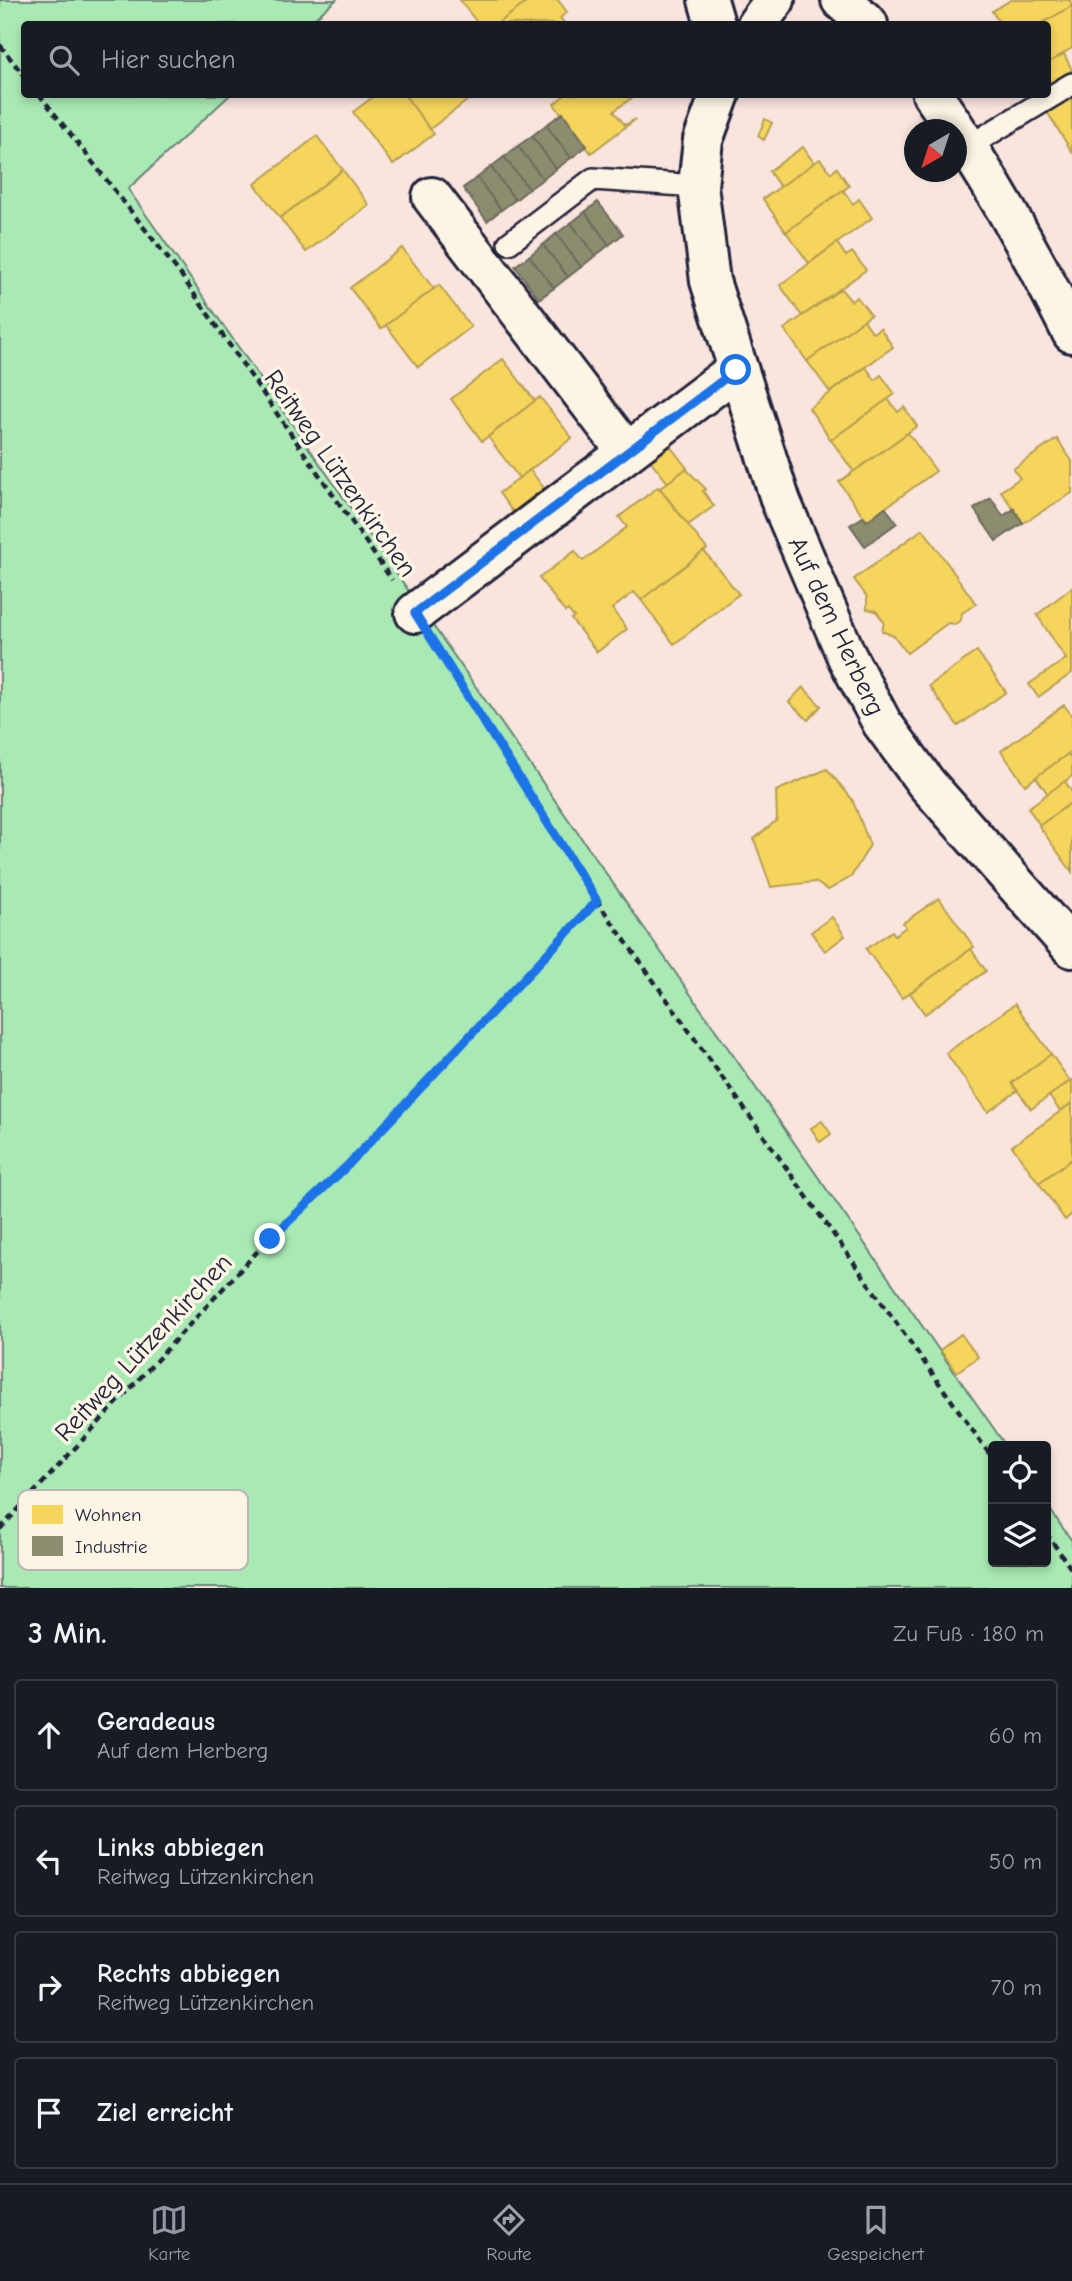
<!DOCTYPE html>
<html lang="de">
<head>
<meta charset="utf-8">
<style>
  body { margin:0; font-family:"Comic Neue",sans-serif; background:#20242c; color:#f1f3f6 }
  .controls { position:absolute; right:21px; bottom:21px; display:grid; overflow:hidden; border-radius:7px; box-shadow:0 4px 10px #0003 }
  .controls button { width:63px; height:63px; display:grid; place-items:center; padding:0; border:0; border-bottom:2px solid #363941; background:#171b24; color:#f1f3f6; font:35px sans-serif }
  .compass { position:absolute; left:904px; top:119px; width:63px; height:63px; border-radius:50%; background:#171b24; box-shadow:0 4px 10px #0003; rotate:219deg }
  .stop { position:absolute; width:21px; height:21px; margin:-16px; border:5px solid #1a73e8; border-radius:50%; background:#fff }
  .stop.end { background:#1a73e8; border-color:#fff; box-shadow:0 2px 7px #0008 }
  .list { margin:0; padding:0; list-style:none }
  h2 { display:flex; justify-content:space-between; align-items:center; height:91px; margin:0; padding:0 28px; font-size:30px }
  h2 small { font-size:23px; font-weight:400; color:#9ea1a6 }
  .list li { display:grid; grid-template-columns:46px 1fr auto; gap:21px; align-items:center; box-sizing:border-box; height:112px; margin:0 14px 14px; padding:0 14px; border:2px solid #363941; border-radius:7px }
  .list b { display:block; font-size:26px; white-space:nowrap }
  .list p { margin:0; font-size:23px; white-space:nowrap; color:#9ea1a6 }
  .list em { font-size:23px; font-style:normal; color:#9ea1a6 }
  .icon { flex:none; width:38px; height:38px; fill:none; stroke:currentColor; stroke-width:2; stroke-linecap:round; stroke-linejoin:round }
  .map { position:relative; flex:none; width:1072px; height:1588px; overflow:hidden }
  .search { position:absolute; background:#171b24; box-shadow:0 4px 10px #0003; left:21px; right:21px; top:21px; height:77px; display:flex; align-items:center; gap:18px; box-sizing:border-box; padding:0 24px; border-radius:7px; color:#9ea1a6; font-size:26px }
  .sheet { height:595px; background:#171b24 }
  nav { display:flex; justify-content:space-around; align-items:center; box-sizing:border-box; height:98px; border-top:2px solid #363941; background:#171b24; font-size:19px; color:#9ea1a6 }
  nav a { display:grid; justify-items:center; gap:4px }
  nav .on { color:#9495a2 }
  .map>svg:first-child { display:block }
  .green { fill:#a9eab4; stroke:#668678; stroke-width:2 }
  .homes { fill:#f6d55c; stroke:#b69f52; stroke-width:2 }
  .industry { fill:#8c8c6e; stroke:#6c6c5f; stroke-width:2 }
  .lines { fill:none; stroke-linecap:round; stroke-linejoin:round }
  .lane-casing { stroke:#22223b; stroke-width:26 }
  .street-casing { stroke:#22223b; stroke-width:44 }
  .secondary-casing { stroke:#22223b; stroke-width:44 }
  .path { stroke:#22223b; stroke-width:4.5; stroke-dasharray:7 5; stroke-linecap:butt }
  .lane { stroke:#fcf5e5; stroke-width:21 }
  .street { stroke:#fcf5e5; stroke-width:38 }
  .secondary { stroke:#fcf5e5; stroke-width:38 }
  .route { stroke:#1a73e8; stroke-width:9 }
  .labels { text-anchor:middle; stroke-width:7; stroke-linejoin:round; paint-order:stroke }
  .street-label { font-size:26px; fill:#22223b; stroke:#fcf5e5 }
  .key { fill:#fcf5e5; stroke:#bbb6b2; stroke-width:2 }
  .key-label { font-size:19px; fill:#22223b }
</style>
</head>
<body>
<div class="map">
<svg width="1072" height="1588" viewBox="0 0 1072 1588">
  <rect width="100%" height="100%" fill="#fae4de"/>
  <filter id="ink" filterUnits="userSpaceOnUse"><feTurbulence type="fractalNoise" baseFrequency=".0143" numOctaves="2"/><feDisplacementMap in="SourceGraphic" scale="14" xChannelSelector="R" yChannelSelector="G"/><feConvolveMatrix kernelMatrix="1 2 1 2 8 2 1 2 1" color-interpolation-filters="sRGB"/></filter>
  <g filter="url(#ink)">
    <!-- green -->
    <path class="green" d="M 0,0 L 336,0 L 308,24 L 24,24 L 24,94 L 230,95 L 128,189 L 1006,1446 L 993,1446 L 993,1562 L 1046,1562 L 1046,1504 L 1072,1541 L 1072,1588 L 0,1588 Z"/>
    <!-- homes -->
    <g class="homes">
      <path d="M 460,0 L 530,0 L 497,24 L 478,24 Z"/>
      <path d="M 530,0 L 558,0 L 567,12 L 560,18 L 565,24 L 497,24 Z"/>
      <path d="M 1011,0 L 1070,0 L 1072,6 L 1041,24 L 1000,24 L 992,11 Z"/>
      <path d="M 1072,6 L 1072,48 L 1048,63 L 1048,24 L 1041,24 Z"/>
      <path d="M 1064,54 L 1072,70 L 1048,85 L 1048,63 Z"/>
      <path d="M 377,94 L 404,94 L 434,134 L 393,165 L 353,112 Z"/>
      <path d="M 404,94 L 470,94 L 472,97 L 430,129 Z"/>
      <path d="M 566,94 L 637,94 L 614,111 L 625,125 L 636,119 L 591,153 L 554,104 Z"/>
      <path d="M 1072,95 L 1072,152 L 1046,110 Z"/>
      <path d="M 765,119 L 772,123 L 764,140 L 758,136 Z"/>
      <path d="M 317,136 L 343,170 L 280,218 L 255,184 Z"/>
      <path d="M 803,147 L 814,163 L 780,187 L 769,171 Z"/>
      <path d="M 820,159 L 831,173 L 837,168 L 849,186 L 786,232 L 763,199 Z"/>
      <path d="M 343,170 L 369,205 L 306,252 L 280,218 Z"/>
      <path d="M 843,190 L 853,204 L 859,199 L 872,218 L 809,263 L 786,232 Z"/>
      <path d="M 837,243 L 846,256 L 852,252 L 866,270 L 802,316 L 780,285 Z"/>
      <path d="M 402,248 L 434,289 L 381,329 L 350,288 Z"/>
      <path d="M 439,285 L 471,327 L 418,367 L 386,325 Z"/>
      <path d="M 841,289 L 851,301 L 857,297 L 871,315 L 807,361 L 784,329 Z"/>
      <path d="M 864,320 L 873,333 L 880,328 L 893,347 L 830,392 L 807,361 Z"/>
      <path d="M 503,359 L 535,401 L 482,441 L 451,399 Z"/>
      <path d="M 866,367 L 875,380 L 881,375 L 895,394 L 831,440 L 809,408 Z"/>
      <path d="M 540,397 L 572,438 L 519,478 L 488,437 Z"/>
      <path d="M 888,399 L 898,412 L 904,407 L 917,426 L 854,472 L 831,440 Z"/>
      <path d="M 908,433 L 936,471 L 867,521 L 839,482 Z"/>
      <path d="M 1057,439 L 1072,461 L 1072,493 L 1023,523 L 1001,491 L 1020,478 L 1013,469 Z"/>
      <path d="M 670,446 L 687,468 L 668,483 L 650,460 Z"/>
      <path d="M 686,469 L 706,489 L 703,491 L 714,506 L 688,525 L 660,488 Z"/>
      <path d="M 530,470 L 544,488 L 513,512 L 499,493 Z"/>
      <path d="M 658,487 L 707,549 L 641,600 L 634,592 L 612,609 L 627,629 L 597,652 L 571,619 L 574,617 L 568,610 L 565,612 L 539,578 L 575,551 L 583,561 L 627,527 L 619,517 Z"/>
      <path d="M 923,529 L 976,604 L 962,613 L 961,620 L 955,624 L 948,623 L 907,653 L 894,636 L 882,631 L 884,622 L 876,611 L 867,609 L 867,597 L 854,579 Z"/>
      <path d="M 704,551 L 739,594 L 674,644 L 641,600 Z"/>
      <path d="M 1072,587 L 1072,673 L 1038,697 L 1029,684 L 1066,659 L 1037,615 Z"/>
      <path d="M 977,651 L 1006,692 L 958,726 L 929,686 Z"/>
      <path d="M 803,687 L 821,706 L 808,720 L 789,702 Z"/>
      <path d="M 1064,705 L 1072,716 L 1072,751 L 1025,785 L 1001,751 Z"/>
      <path d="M 1068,754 L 1072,760 L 1072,776 L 1048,794 L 1036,777 Z"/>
      <path d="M 827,769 L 852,799 L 870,845 L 851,877 L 828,890 L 815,882 L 771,887 L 754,839 L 777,820 L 776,791 Z"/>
      <path d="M 1065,781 L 1072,792 L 1072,802 L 1040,825 L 1028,808 Z"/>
      <path d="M 1072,802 L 1072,872 L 1039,826 Z"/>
      <path d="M 939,898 L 974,947 L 902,998 L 866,949 L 892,931 L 895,935 L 906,927 L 903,923 Z"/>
      <path d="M 832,917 L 845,936 L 825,951 L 811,932 Z"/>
      <path d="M 971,949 L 986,971 L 925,1014 L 910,993 Z"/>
      <path d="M 1015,1004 L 1051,1054 L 1012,1083 L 1017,1091 L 988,1112 L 946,1053 Z"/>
      <path d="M 1051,1054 L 1070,1081 L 1031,1109 L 1012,1083 Z"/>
      <path d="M 1072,1080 L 1072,1103 L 1060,1111 L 1049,1096 Z"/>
      <path d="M 1072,1103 L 1072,1159 L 1039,1183 L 1012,1146 Z"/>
      <path d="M 822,1121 L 831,1134 L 820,1142 L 811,1128 Z"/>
      <path d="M 1072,1159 L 1072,1214 L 1065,1220 L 1039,1183 Z"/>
      <path d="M 961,1334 L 978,1357 L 957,1372 L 940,1350 Z"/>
    </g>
    <!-- industry -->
    <g class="industry">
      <path d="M 563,113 L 587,146 L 571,158 L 546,125 Z"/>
      <path d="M 546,125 L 571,158 L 556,169 L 532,136 Z"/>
      <path d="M 532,136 L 556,169 L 543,179 L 518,146 Z"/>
      <path d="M 518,146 L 543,179 L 529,189 L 504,157 Z"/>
      <path d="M 504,157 L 529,189 L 515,200 L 491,167 Z"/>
      <path d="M 491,167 L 515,200 L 501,210 L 477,178 Z"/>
      <path d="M 477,178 L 501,210 L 487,221 L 463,188 Z"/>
      <path d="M 598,202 L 623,234 L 609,245 L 585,212 Z"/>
      <path d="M 585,212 L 609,245 L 595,256 L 571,223 Z"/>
      <path d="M 571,223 L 595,256 L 581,267 L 556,234 Z"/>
      <path d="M 556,234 L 581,267 L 568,277 L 543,245 Z"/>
      <path d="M 543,245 L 568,277 L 554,288 L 529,256 Z"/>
      <path d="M 529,256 L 554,288 L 539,299 L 515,266 Z"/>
      <path d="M 991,498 L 1003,516 L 1014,509 L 1023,523 L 996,541 L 974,509 Z"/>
      <path d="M 885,507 L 897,523 L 865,546 L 850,525 L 863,517 L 867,521 Z"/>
    </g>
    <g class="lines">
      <defs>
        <g id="lane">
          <path d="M 969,146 L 1072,84"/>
          <path d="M 509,243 L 593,179 L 698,186"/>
        </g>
        <g id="street">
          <path d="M 708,0 L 715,24"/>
          <path d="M 757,24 L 775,0"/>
          <path d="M 720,94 L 703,140 L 698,186 L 710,281 L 781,502 L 847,657 L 882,723 L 926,783 L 1072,948"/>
          <path d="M 432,197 L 626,451"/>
          <path d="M 415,613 L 736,370"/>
        </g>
        <g id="secondary">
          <path d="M 841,0 L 868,24"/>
          <path d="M 932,94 C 986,170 1030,250 1072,333"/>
        </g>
      </defs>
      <!-- lane casing -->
      <use href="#lane" class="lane-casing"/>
      <!-- street casing -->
      <use href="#street" class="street-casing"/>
      <!-- secondary casing -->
      <use href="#secondary" class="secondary-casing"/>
      <!-- path -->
      <g class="path">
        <path d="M 0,45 L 24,76"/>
        <path d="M 39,94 L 181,275 L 392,580"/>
        <path d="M 436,646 L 597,901 L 993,1459"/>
        <path d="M 0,1529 L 269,1239 L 348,1165 L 597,901"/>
        <path d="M 1046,1533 L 1072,1570"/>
      </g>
      <!-- lane -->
      <use href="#lane" class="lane"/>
      <!-- street -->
      <use href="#street" class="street"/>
      <!-- secondary -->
      <use href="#secondary" class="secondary"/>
    </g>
  </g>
  <g class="lines" filter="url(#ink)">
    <!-- route -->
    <path class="route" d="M 270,1239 L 348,1165 L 597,901 L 415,613 L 736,370"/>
  </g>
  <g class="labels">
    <!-- street labels -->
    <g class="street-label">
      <text transform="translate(341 473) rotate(55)" y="9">Reitweg Lützenkirchen</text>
      <text transform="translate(837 626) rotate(65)" y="9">Auf dem Herberg</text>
      <text transform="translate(143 1347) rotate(-47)" y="9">Reitweg Lützenkirchen</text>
    </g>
  </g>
  <!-- legend -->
  <rect x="18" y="1490" width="230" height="80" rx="10" class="key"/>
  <rect x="32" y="1505" width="31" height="19" fill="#f6d55c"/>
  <rect x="32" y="1536" width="31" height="20" fill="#8c8c6e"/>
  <g class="key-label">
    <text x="75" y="1521">Wohnen</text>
    <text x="75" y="1553">Industrie</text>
  </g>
</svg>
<div class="controls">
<button><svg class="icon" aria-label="locate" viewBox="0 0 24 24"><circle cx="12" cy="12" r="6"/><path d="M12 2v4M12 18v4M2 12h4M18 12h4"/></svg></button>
<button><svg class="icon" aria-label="layers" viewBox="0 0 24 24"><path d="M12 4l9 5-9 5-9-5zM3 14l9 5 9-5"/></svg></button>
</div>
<svg class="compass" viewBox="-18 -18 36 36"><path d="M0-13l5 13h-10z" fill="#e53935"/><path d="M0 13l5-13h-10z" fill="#9ea1a6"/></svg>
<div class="stop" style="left:736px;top:370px"></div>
<div class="stop end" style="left:270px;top:1239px"></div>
<div class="search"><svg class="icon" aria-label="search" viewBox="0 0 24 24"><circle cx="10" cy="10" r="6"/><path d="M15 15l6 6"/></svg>Hier suchen</div>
</div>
<section class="sheet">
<h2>3 Min.<small>Zu Fuß · 180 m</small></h2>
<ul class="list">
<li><svg class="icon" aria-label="ahead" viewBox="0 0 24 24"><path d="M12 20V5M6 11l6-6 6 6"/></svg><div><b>Geradeaus</b><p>Auf dem Herberg</p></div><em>60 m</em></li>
<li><svg class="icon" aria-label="left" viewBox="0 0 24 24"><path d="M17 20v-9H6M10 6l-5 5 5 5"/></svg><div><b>Links abbiegen</b><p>Reitweg Lützenkirchen</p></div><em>50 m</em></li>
<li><svg class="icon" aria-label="right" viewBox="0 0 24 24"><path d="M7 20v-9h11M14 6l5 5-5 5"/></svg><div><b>Rechts abbiegen</b><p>Reitweg Lützenkirchen</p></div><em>70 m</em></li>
<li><svg class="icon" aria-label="arrive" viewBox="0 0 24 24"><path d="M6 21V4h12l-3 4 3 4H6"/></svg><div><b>Ziel erreicht</b></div></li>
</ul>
</section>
<nav>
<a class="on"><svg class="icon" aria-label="map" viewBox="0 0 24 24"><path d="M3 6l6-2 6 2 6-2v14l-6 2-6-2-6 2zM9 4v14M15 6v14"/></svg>Karte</a>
<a><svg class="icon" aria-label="directions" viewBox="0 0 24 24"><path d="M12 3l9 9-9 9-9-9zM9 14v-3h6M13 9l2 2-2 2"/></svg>Route</a>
<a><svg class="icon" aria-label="saved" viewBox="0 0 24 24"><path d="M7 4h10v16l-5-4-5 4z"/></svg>Gespeichert</a>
</nav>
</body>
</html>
